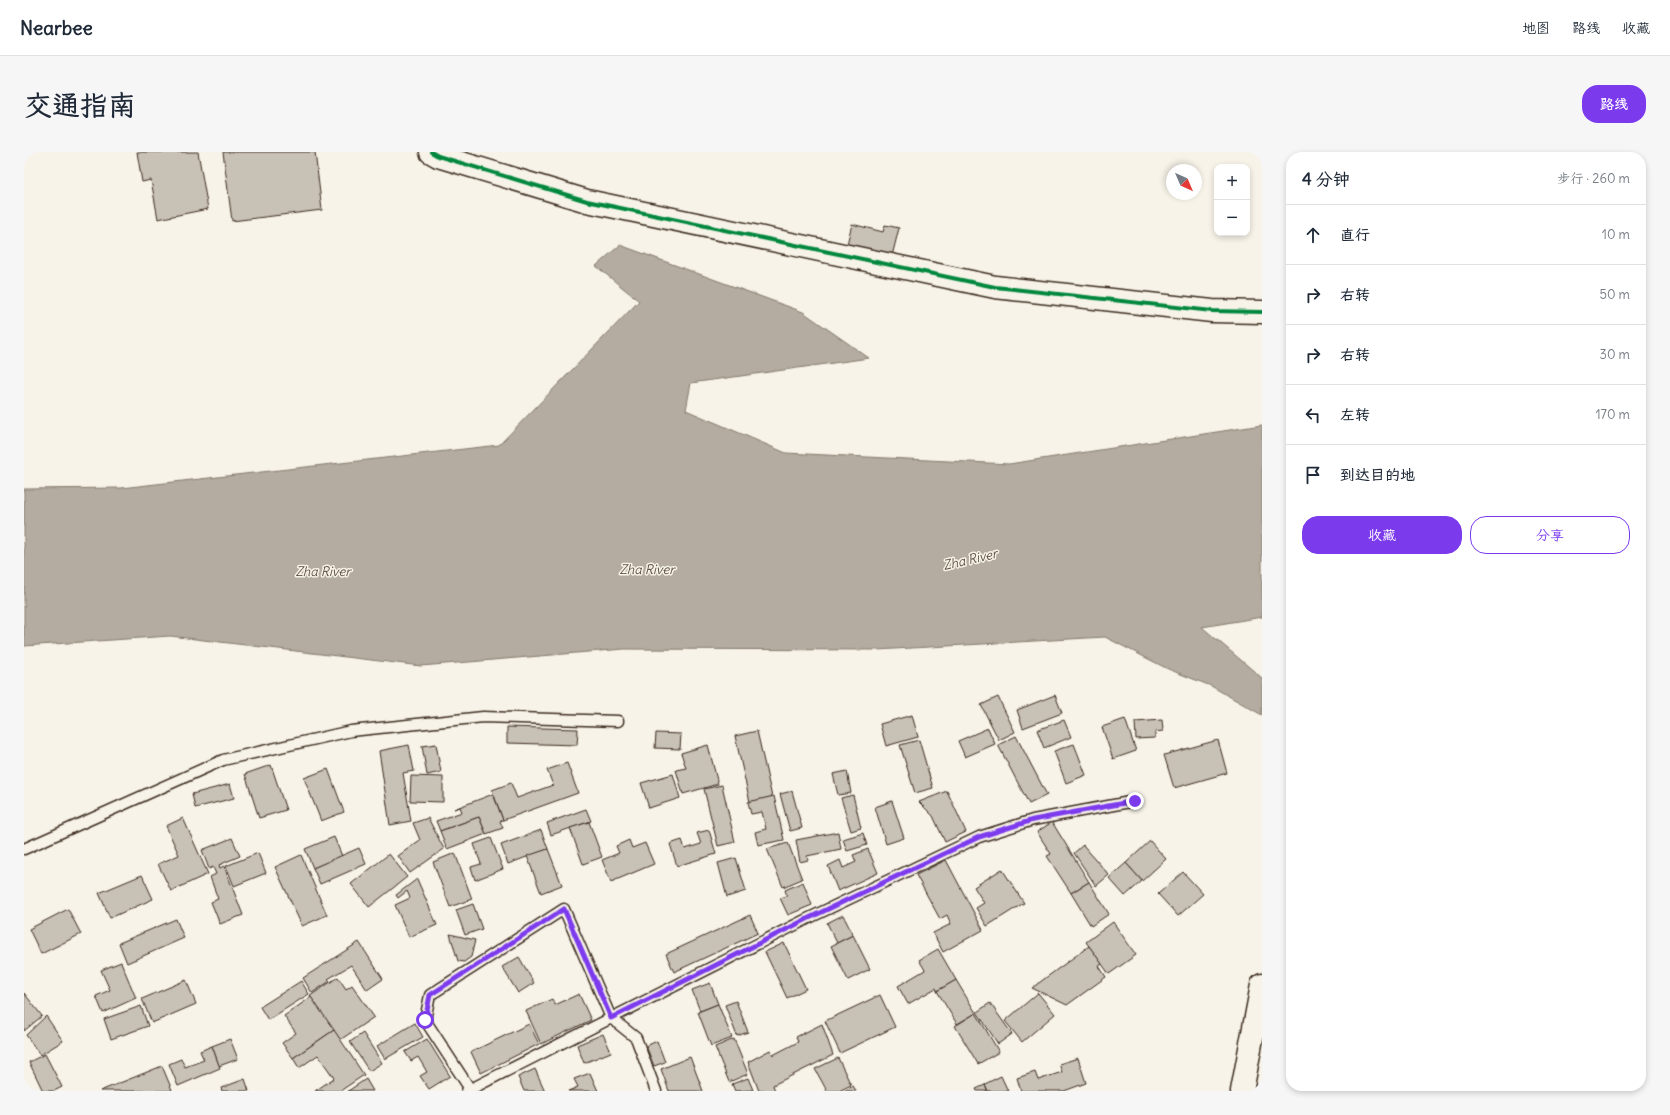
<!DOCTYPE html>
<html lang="zh">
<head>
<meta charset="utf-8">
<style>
  body { margin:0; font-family:Delius,"LXGW WenKai TC",sans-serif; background:#f6f6f7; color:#1f2937 }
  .controls { position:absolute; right:12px; top:12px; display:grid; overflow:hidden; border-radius:8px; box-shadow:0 2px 6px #0003 }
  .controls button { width:36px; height:36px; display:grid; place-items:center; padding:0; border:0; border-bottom:1px solid #e0e1e3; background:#fff; color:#1f2937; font:20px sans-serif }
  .compass { position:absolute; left:1142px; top:12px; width:36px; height:36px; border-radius:50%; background:#fff; box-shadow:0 2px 6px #0003; rotate:136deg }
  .stop { position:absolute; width:12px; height:12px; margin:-9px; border:3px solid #7c3aed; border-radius:50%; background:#fff }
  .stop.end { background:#7c3aed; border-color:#fff; box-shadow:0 1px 4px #0008 }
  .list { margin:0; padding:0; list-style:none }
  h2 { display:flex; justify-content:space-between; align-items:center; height:52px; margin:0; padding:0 16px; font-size:17px }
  h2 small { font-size:13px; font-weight:400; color:#747a83 }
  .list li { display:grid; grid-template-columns:26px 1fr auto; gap:12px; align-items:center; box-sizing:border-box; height:60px; padding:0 16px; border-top:1px solid #e0e1e3 }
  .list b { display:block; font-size:15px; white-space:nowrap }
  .list em { font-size:13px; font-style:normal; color:#747a83 }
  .actions { display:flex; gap:8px; padding:12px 16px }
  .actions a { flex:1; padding:9px 0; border:1px solid #7c3aed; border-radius:16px; text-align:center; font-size:14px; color:#7c3aed }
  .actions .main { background:#7c3aed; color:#fff }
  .icon { flex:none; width:22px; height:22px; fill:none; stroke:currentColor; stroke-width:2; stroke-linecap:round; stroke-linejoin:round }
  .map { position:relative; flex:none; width:1238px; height:939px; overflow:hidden; border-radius:16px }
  header { display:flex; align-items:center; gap:24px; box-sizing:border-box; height:56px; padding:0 20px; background:#fff; border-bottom:1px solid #e0e1e3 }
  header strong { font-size:19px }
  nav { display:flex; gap:22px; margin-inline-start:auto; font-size:14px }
  .intro { display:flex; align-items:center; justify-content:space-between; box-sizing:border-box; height:96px; padding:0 24px }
  h1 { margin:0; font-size:28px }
  .button { padding:10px 18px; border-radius:16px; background:#7c3aed; color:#fff; font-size:14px; font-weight:700 }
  main { display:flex; gap:24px; padding:0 24px }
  aside { flex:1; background:#fff; border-radius:16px; box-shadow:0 2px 6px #0003 }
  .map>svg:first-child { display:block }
  .water { fill:#b4aca0; stroke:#84786c }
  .building { fill:#c8c1b6; stroke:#3b2a1e }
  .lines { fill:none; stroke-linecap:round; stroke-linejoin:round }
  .service-casing { stroke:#3b2a1e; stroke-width:13 }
  .tertiary-casing { stroke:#3b2a1e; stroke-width:25 }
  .secondary-casing { stroke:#3b2a1e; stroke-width:25 }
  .service { stroke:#f7f3e8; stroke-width:10 }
  .tertiary { stroke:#f7f3e8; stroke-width:22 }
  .secondary { stroke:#f7f3e8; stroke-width:22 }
  .cycleway-casing { stroke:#f7f3e8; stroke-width:6 }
  .cycleway { stroke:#00873e; stroke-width:4 }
  .route { stroke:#7c3aed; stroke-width:5 }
  .labels { text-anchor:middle; stroke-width:3; stroke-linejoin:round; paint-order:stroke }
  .water-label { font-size:13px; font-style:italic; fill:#5f5145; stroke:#f7f3e8 }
</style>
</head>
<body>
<header>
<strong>Nearbee</strong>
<nav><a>地图</a><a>路线</a><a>收藏</a></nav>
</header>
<div class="intro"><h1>交通指南</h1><a class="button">路线</a></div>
<main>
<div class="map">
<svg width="1238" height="939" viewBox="0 0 1238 939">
  <rect width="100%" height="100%" fill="#f7f3e8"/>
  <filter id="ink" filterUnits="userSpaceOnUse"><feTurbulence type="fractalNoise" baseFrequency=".025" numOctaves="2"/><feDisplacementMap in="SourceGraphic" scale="8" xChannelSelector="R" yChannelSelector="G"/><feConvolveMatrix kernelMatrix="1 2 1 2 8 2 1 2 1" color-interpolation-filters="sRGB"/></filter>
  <g filter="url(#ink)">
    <!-- water -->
    <path class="water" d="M 596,93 L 779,160 L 845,206 L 667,231 L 662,258 L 762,301 L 985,312 L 1238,273 L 1238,465 L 1178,475 L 1238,526 L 1238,563 L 1187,534 L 1144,517 L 1081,485 L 853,498 L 600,497 L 397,514 L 146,484 L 0,494 L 0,337 L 97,336 L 475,293 L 615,149 L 572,114 Z"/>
    <!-- building -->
    <g class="building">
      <path d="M 113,0 L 174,0 L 184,57 L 134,67 L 127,28 L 118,30 Z"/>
      <path d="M 199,0 L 291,0 L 298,58 L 208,69 Z"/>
      <path d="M 828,72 L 859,80 L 861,73 L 875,76 L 868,104 L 823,92 Z"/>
      <path d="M 1031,543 L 1038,561 L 999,576 L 993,558 Z"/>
      <path d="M 974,545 L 991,580 L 975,588 L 957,553 Z"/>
      <path d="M 888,563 L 894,585 L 862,594 L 856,572 Z"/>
      <path d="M 1101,567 L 1112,599 L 1089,607 L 1078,575 Z"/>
      <path d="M 1040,568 L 1047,585 L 1020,596 L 1013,578 Z"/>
      <path d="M 1138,568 L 1139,579 L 1131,580 L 1131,586 L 1112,587 L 1111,570 Z"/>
      <path d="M 483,575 L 554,577 L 553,593 L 483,591 Z"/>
      <path d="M 964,576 L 971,592 L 941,605 L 934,589 Z"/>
      <path d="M 733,579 L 748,645 L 726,650 L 711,584 Z"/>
      <path d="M 632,581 L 657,582 L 656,597 L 631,596 Z"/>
      <path d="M 992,584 L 1023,643 L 1005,652 L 974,593 Z"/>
      <path d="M 895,588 L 909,636 L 891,641 L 876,593 Z"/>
      <path d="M 1194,588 L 1203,621 L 1150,636 L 1140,603 Z"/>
      <path d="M 412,592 L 417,620 L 403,623 L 398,594 Z"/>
      <path d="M 1050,592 L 1062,623 L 1042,631 L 1030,599 Z"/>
      <path d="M 385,593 L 390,619 L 379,621 L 387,669 L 366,673 L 355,599 Z"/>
      <path d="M 684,593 L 694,632 L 659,642 L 652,618 L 662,616 L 657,601 Z"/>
      <path d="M 543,611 L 554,641 L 479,668 L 468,638 L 487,631 L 493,646 L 529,633 L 523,618 Z"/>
      <path d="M 247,613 L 262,658 L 235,666 L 221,622 Z"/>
      <path d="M 304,617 L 320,660 L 297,669 L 280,626 Z"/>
      <path d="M 823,619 L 827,641 L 814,643 L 809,622 Z"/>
      <path d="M 649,622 L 656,646 L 625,656 L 617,631 Z"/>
      <path d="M 387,624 L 419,625 L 419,650 L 386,649 Z"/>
      <path d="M 206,632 L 210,646 L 171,656 L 168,642 Z"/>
      <path d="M 698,633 L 711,690 L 694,694 L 680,637 Z"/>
      <path d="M 768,639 L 778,676 L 766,679 L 756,642 Z"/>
      <path d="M 923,639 L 942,680 L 921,690 L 909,664 L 895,650 Z"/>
      <path d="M 469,642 L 479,668 L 476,669 L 479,676 L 462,682 L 455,665 L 416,679 L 412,669 L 438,660 L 436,655 L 430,657 Z"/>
      <path d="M 829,643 L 837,676 L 827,679 L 817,646 Z"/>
      <path d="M 750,644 L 760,688 L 734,693 L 731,680 L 742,677 L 738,660 L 727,662 L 724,650 Z"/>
      <path d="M 868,649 L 880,686 L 862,692 L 851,655 Z"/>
      <path d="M 562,657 L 567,669 L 527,683 L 523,671 Z"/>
      <path d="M 455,665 L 462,682 L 423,697 L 416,679 Z"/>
      <path d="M 159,666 L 184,722 L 147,739 L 134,712 L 155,703 L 142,674 Z"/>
      <path d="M 404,666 L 420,697 L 386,721 L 374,704 L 396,688 L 389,671 Z"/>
      <path d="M 565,670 L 578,705 L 559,712 L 546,676 Z"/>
      <path d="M 1028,670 L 1065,730 L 1047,741 L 1023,704 L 1027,702 L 1013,680 Z"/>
      <path d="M 517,678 L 524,697 L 484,712 L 477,693 Z"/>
      <path d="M 685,678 L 692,702 L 653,714 L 646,692 L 658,688 L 661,697 L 677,692 L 673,681 Z"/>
      <path d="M 814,680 L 817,697 L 783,704 L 784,708 L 776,710 L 772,688 Z"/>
      <path d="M 839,681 L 843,693 L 823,699 L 819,687 Z"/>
      <path d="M 310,685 L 318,704 L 289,716 L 281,697 Z"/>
      <path d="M 208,686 L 216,704 L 195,713 L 196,716 L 200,714 L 219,763 L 196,772 L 187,750 L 194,747 L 186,725 L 192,722 L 189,715 L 185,717 L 178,698 Z"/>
      <path d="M 467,686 L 479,717 L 451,728 L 447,715 L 457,712 L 450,692 Z"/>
      <path d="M 605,688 L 608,696 L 621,691 L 630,712 L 587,730 L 578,708 L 595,701 L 592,694 Z"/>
      <path d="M 1126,689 L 1142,707 L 1118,729 L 1102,711 Z"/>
      <path d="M 764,691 L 778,727 L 759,735 L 743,697 Z"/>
      <path d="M 1059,693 L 1085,723 L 1072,734 L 1050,701 Z"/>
      <path d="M 335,696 L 342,712 L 296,732 L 289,716 Z"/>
      <path d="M 524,697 L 538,733 L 517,741 L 503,704 Z"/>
      <path d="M 844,697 L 854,721 L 814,739 L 804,714 L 816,708 L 819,716 L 832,710 L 829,703 Z"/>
      <path d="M 234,701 L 242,721 L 210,734 L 202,714 Z"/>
      <path d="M 431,701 L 448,747 L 426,755 L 409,710 Z"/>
      <path d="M 365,702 L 383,725 L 345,755 L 327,732 Z"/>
      <path d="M 277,703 L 303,763 L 278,774 L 251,715 Z"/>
      <path d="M 712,706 L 722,739 L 703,745 L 694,711 Z"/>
      <path d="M 922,708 L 959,778 L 919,800 L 909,781 L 927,772 L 923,763 L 916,767 L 892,723 Z"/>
      <path d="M 1102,711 L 1118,729 L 1101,744 L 1085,726 Z"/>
      <path d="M 978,717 L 1000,751 L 963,774 L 952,756 L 960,751 L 950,735 Z"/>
      <path d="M 1159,720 L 1179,742 L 1154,764 L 1134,742 Z"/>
      <path d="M 118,723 L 129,747 L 86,766 L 75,741 Z"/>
      <path d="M 393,727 L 413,773 L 385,785 L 371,753 L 386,746 L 383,739 L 374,746 L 372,743 Z"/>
      <path d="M 779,730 L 788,753 L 764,763 L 756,746 L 763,744 L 761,738 Z"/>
      <path d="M 1065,730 L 1085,762 L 1067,774 L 1047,741 Z"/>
      <path d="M 449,752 L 458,777 L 441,783 L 432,758 Z"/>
      <path d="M 44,757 L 57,782 L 17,802 L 5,777 Z"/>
      <path d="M 726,763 L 734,781 L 650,820 L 642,802 Z"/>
      <path d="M 819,763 L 829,783 L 813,791 L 803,771 Z"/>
      <path d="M 152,767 L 160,786 L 103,811 L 95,791 Z"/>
      <path d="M 1089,770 L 1112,803 L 1085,822 L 1062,790 Z"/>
      <path d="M 426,782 L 451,788 L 447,805 L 440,810 L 434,809 Z"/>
      <path d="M 829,783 L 846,817 L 824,828 L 807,794 Z"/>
      <path d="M 335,790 L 359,827 L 343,838 L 327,813 L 304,827 L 306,829 L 288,841 L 279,826 Z"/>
      <path d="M 760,791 L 782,837 L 763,846 L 741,800 Z"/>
      <path d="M 1065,794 L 1078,812 L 1075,814 L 1082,825 L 1043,853 L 1008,836 Z"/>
      <path d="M 914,797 L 932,828 L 913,839 L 912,836 L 884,852 L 874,834 L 901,818 L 895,808 Z"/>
      <path d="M 495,805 L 510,831 L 494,841 L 478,815 Z"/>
      <path d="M 97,810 L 112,846 L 79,861 L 72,844 L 86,838 L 77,818 Z"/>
      <path d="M 314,825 L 322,837 L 328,833 L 350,865 L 316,888 L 286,844 Z"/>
      <path d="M 162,828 L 172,852 L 128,871 L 118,847 Z"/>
      <path d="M 932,828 L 952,861 L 933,872 L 913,839 Z"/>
      <path d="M 277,829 L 285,842 L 244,868 L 236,855 Z"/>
      <path d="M 686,831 L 694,852 L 676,859 L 668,838 Z"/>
      <path d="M 0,841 L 18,864 L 0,879 Z"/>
      <path d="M 1014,841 L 1031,862 L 998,890 L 981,869 Z"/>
      <path d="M 555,842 L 567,868 L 517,892 L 502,859 L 528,847 L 531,853 Z"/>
      <path d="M 856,843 L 871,875 L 816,901 L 801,869 Z"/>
      <path d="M 287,845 L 310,878 L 269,906 L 258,891 L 272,881 L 260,864 Z"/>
      <path d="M 712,849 L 724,880 L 713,884 L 701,853 Z"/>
      <path d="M 966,851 L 988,882 L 974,892 L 953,860 Z"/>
      <path d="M 694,852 L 708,886 L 687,894 L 674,860 Z"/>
      <path d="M 117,854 L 124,874 L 87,887 L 80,867 Z"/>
      <path d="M 952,861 L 975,900 L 954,912 L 931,874 Z"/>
      <path d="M 22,864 L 39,889 L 16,903 L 2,883 Z"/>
      <path d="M 391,871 L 399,885 L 361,907 L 353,894 Z"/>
      <path d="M 505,872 L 515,892 L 457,921 L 447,900 Z"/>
      <path d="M 798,872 L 809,903 L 749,933 L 751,939 L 735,939 L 724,910 L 746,898 L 749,903 L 774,890 L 772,885 Z"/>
      <path d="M 310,878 L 340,923 L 316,939 L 291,939 L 310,926 L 294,903 L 275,916 L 269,906 Z"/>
      <path d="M 339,881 L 358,911 L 345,919 L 326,890 Z"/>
      <path d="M 579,882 L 587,900 L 560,911 L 553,893 Z"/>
      <path d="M 206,887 L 214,907 L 195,914 L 188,894 Z"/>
      <path d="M 403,887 L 426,924 L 405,937 L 396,924 L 403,920 L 394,905 L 387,909 L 381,900 Z"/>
      <path d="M 710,887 L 724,922 L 705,930 L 691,895 Z"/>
      <path d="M 633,889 L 641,910 L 630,914 L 622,894 Z"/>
      <path d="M 188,894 L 196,916 L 154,934 L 145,912 L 157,907 L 161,915 L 180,908 L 176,899 Z"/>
      <path d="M 21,902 L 38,935 L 30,939 L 19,939 L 5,910 Z"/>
      <path d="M 666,905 L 679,939 L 645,939 L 637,917 Z"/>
      <path d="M 814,906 L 827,933 L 815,939 L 803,939 L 791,917 Z"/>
      <path d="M 1054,906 L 1062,931 L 1040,939 L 997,939 L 993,926 L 1011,920 L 1014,928 L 1038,920 L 1035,912 Z"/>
      <path d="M 138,914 L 148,938 L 145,939 L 76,939 Z"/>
      <path d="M 511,917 L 521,939 L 500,939 L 494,925 Z"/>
      <path d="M 566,921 L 574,939 L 544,939 L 554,935 L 550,927 Z"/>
      <path d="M 977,924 L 984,939 L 964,939 L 961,932 Z"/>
      <path d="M 724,926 L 729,938 L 711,939 L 708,932 Z"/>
      <path d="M 221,927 L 225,939 L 198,939 L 197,936 Z"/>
      <path d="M 342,927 L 349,939 L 324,939 Z"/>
      <path d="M 961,933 L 963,939 L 953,939 L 952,937 Z"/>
      <path d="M 829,934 L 832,939 L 820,939 Z"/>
    </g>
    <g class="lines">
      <defs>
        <g id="service">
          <path d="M 0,697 L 199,608 L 327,579 L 459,565 L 594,569"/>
          <path d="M 446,937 L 401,868 L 406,843 L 540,757 L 587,866 L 612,886 L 632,939"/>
          <path d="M 443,939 L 783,767 L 955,685 L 1009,668 L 1111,649"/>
        </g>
        <path id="tertiary" d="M 407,0 L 414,4 L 563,49 L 971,135 L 1188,159 L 1238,160"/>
        <path id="secondary" d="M 1218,939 L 1238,833"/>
      </defs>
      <!-- service casing -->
      <use href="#service" class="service-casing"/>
      <!-- tertiary casing -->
      <use href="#tertiary" class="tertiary-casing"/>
      <!-- secondary casing -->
      <use href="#secondary" class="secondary-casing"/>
      <!-- service -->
      <use href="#service" class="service"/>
      <!-- tertiary -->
      <use href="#tertiary" class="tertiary"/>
      <!-- secondary -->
      <use href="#secondary" class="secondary"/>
      <defs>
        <path id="cycleway" d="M 407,0 L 414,4 L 563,49 L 971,135 L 1188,159 L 1238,160"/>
      </defs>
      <!-- cycleway casing -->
      <use href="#cycleway" class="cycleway-casing"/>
      <!-- cycleway -->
      <use href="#cycleway" class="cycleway"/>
    </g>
  </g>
  <g class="lines" filter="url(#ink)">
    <!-- route -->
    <path class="route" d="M 401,868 L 406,843 L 540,757 L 587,866 L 783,767 L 955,685 L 1009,668 L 1111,649"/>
  </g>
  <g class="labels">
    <!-- water labels -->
    <g class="water-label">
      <text transform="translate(946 407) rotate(-13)" y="5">Zha River</text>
      <text x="623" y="422">Zha River</text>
      <text x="299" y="424">Zha River</text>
    </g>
  </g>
</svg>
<div class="controls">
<button>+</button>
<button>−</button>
</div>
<svg class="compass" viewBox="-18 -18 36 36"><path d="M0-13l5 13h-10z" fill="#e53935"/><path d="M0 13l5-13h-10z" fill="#747a83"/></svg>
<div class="stop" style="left:401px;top:868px"></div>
<div class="stop end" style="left:1111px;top:649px"></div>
</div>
<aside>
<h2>4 分钟<small>步行 · 260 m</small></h2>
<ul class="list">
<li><svg class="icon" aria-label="ahead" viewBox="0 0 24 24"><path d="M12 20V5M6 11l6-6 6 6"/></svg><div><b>直行</b></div><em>10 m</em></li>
<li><svg class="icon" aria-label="right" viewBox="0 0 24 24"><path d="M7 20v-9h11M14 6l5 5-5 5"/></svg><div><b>右转</b></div><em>50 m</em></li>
<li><svg class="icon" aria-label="right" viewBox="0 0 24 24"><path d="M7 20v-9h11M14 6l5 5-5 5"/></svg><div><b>右转</b></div><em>30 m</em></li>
<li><svg class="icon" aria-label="left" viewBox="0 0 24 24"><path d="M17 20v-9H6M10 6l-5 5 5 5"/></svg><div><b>左转</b></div><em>170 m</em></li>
<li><svg class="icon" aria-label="arrive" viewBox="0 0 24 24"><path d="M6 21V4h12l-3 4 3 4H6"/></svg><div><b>到达目的地</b></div></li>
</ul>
<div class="actions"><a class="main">收藏</a><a>分享</a></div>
</aside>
</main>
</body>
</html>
